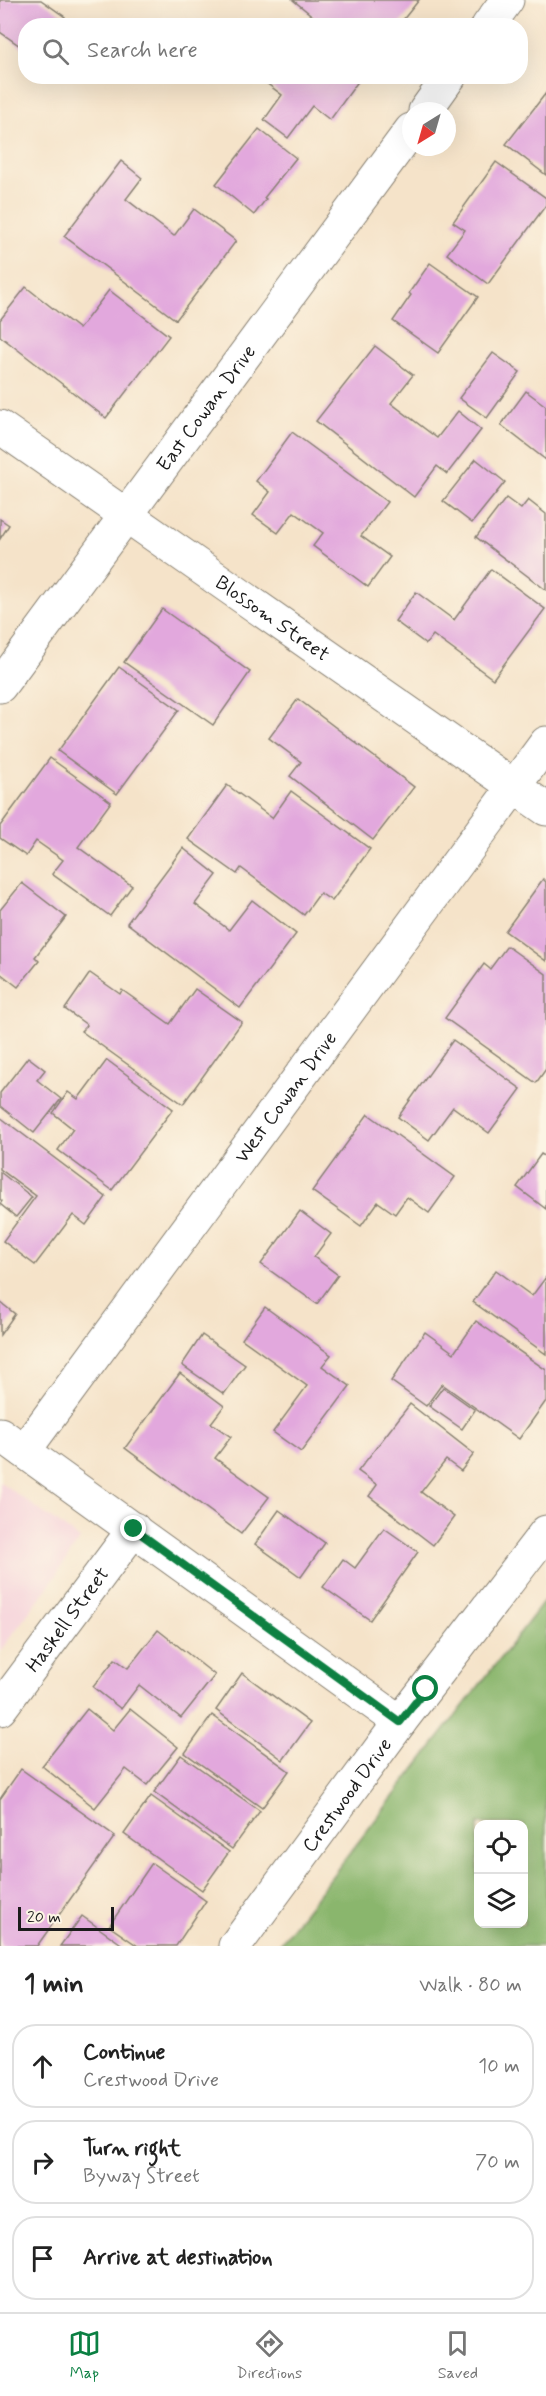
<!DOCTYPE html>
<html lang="en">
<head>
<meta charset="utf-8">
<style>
  body { margin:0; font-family:Mynerve,sans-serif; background:#f2f2f2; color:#222 }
  .controls { position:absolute; right:18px; bottom:18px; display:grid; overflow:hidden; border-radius:12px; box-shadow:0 6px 24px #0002 }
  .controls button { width:54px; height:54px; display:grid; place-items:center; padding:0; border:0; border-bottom:2px solid #e0e0e0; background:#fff; color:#222; font:30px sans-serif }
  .compass { position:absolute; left:402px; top:102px; width:54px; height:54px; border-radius:50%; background:#fff; box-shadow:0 6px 24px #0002; rotate:217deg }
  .scale { position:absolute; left:18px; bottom:15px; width:96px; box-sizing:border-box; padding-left:6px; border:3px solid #1c1c1c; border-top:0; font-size:16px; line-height:21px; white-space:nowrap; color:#1c1c1c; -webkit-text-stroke:4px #fcf5e5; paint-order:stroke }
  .stop { position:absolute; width:18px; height:18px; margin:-14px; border:4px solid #0b8043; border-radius:50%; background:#fff }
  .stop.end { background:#0b8043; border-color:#fff; box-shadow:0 2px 6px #0008 }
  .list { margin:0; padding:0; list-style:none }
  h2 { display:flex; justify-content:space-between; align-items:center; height:78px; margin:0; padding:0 24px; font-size:26px }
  h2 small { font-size:20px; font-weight:400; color:#767676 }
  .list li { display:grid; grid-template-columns:39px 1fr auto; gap:18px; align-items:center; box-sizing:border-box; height:84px; margin:0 12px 12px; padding:0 12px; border:2px solid #e0e0e0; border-radius:24px }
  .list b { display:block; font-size:22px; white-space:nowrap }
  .list p { margin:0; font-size:20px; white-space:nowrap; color:#767676 }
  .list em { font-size:20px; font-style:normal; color:#767676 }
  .icon { flex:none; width:33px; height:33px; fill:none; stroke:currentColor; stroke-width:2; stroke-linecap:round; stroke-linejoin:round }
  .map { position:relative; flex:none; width:546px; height:1946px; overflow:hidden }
  .search { position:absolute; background:#fff; box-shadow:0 6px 24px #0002; left:18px; right:18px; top:18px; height:66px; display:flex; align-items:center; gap:15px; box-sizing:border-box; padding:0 21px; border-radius:24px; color:#767676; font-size:22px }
  .sheet { height:366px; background:#fff }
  nav { display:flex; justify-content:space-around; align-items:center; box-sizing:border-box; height:84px; border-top:2px solid #e0e0e0; background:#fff; font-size:16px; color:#767676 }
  nav a { display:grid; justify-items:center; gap:3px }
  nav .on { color:#0b8043 }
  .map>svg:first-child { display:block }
  .built { fill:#f5cfda }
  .forest { fill:#8ab66d; stroke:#536944; stroke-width:1.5; fill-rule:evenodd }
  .building { fill:#e2a8dd }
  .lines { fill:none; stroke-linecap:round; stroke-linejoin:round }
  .minor-casing { stroke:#888072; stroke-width:35 }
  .minor { stroke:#fff; stroke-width:33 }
  .route { stroke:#0b8043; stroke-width:8 }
  .labels { text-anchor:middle; stroke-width:4.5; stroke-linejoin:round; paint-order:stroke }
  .street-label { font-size:20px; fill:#1c1c1c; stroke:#fcf5e5 }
</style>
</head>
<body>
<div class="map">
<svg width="546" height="1946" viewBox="0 0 546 1946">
  <rect width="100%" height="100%" fill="#fcf5e5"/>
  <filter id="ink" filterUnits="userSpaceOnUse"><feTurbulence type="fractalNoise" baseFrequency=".0167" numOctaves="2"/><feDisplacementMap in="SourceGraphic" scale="12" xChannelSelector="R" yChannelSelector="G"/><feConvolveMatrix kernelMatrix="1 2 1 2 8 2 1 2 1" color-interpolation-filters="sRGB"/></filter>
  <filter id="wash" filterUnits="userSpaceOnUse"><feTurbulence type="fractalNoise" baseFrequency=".008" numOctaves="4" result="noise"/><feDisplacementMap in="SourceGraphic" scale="24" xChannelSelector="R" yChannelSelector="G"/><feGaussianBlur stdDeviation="1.35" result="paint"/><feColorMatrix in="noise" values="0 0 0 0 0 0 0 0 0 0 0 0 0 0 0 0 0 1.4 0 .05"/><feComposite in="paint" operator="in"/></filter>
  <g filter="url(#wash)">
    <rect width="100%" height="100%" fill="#f5e3c9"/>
    <!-- built -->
    <path class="built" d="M 0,1482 L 80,1539 L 48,1587 L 0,1651 Z"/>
    <!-- forest -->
    <path class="forest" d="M 546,1599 L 546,1946 L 278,1946 ZM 478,1824 L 524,1824 L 524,1924 L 478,1924 Z"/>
    <g id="blocks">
      <!-- building -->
      <g class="building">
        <path d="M 0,0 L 41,0 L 65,17 L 59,26 L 26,26 L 26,50 L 0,32 Z"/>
        <path d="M 293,0 L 419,0 L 398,26 L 325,26 Z"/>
        <path d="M 257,76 L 362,76 L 330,120 L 312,106 L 288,138 L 264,120 L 282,95 Z"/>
        <path d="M 546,93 L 546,175 L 506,144 Z"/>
        <path d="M 259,129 L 296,158 L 264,198 L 266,199 L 254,215 L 216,184 Z"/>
        <path d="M 121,161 L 142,178 L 126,199 L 174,236 L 194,209 L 236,241 L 176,320 L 64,236 Z"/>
        <path d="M 496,162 L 546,198 L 546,205 L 488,284 L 447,254 L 465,230 L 453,222 Z"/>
        <path d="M 430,263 L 478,297 L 438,353 L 393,321 L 411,295 L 409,293 Z"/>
        <path d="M 26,287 L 79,329 L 109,290 L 169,336 L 106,418 L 0,336 L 0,320 Z"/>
        <path d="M 375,346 L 413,375 L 391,403 L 437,438 L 458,411 L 481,430 L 447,474 L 437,466 L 414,497 L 316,421 Z"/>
        <path d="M 493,353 L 520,372 L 487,418 L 459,398 Z"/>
        <path d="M 526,391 L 546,406 L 546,460 L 501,425 Z"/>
        <path d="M 292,432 L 387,502 L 361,536 L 390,557 L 368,587 L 313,546 L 323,533 L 294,512 L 278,533 L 253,515 L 270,492 L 256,481 Z"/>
        <path d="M 476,459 L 505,482 L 472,523 L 443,501 Z"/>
        <path d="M 506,498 L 521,509 L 528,500 L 546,514 L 546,590 L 476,537 Z"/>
        <path d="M 0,519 L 9,525 L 0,539 Z"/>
        <path d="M 491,569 L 545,609 L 493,679 L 433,635 L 426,644 L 395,621 L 416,592 L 454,620 Z"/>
        <path d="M 162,609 L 250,672 L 213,725 L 124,662 Z"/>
        <path d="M 119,667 L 179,710 L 117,794 L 58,751 Z"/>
        <path d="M 298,699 L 414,787 L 373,840 L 290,776 L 301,762 L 269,738 Z"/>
        <path d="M 50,758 L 111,802 L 78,847 L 132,886 L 110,916 L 52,874 L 63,860 L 36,841 L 26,856 L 0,838 L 0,826 Z"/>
        <path d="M 227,785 L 272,818 L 291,791 L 370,849 L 332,901 L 320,893 L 304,915 L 241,868 L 237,874 L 188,839 Z"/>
        <path d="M 183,848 L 217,875 L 195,904 L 229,930 L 252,900 L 296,934 L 240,1008 L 127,923 Z"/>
        <path d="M 543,879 L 546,882 L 546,961 L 505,931 Z"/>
        <path d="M 22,883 L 66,917 L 35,957 L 39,961 L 18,987 L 0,973 L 0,910 Z"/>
        <path d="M 507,946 L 546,974 L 546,1069 L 536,1083 L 445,1018 L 484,964 L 490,969 Z"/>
        <path d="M 90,973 L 120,994 L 122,990 L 170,1024 L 195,989 L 242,1022 L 183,1104 L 81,1031 L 87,1025 L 65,1009 Z"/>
        <path d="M 453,1040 L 521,1089 L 489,1133 L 453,1107 L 429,1140 L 398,1117 Z"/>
        <path d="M 28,1057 L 45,1070 L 37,1080 L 61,1099 L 34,1133 L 0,1106 L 0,1093 Z"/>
        <path d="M 107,1060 L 173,1109 L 112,1190 L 58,1150 L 73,1129 L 53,1113 L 68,1092 L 78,1099 Z"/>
        <path d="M 368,1114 L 455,1177 L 429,1213 L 407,1197 L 395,1214 L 378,1202 L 361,1226 L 312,1191 Z"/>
        <path d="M 0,1117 L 106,1197 L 86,1225 L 73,1215 L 35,1265 L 3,1241 L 36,1196 L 0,1169 Z"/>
        <path d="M 541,1154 L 546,1157 L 546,1209 L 517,1187 Z"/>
        <path d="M 0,1172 L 32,1197 L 16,1217 L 0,1204 L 2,1201 L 0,1199 Z"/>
        <path d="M 300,1211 L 331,1234 L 314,1257 L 338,1275 L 317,1304 L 261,1264 Z"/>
        <path d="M 496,1270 L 532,1296 L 546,1277 L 546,1354 L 473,1302 Z"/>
        <path d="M 0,1302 L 15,1314 L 0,1335 Z"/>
        <path d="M 265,1307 L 331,1355 L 322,1366 L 350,1386 L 301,1452 L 273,1432 L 307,1386 L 242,1339 Z"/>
        <path d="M 476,1321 L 546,1370 L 546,1401 L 519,1439 L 442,1384 L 426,1406 L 391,1381 L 425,1332 L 454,1353 Z"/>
        <path d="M 202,1335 L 245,1365 L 224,1394 L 182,1365 Z"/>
        <path d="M 180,1373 L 224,1406 L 211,1423 L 231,1437 L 215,1458 L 269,1497 L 241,1534 L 125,1448 Z"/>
        <path d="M 443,1387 L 475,1410 L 462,1429 L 429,1406 Z"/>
        <path d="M 410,1404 L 474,1454 L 461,1471 L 446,1460 L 421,1492 L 454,1517 L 433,1545 L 369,1496 L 377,1485 L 358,1471 Z"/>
        <path d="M 279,1510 L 325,1543 L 301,1577 L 255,1544 Z"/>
        <path d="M 384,1528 L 418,1552 L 370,1620 L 323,1587 L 343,1559 L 355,1568 Z"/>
        <path d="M 158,1630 L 215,1675 L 181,1718 L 139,1685 L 121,1709 L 93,1687 L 115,1659 L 128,1668 Z"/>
        <path d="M 242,1673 L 310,1723 L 283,1760 L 216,1710 Z"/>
        <path d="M 87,1709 L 113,1730 L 130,1709 L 178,1747 L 147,1785 L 126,1769 L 95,1808 L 42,1766 Z"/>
        <path d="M 212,1715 L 289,1771 L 262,1808 L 185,1753 Z"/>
        <path d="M 181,1755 L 260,1811 L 232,1849 L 154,1792 Z"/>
        <path d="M 21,1769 L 115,1836 L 37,1946 L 0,1946 L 0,1799 Z"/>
        <path d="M 151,1796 L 229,1852 L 202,1890 L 124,1834 Z"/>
        <path d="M 152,1863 L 206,1901 L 176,1946 L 138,1946 L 109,1926 Z"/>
        <path d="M 82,1916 L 124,1946 L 60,1946 Z"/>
      </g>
    </g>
  </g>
  <g filter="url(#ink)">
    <use href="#blocks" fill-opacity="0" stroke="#888072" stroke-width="1.5"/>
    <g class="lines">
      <defs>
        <g id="minor">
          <path d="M 488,26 L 507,0"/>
          <path d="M 425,111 L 450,76"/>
          <path id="s1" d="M 0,427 L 546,809"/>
          <path id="s2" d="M 0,686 L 411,130"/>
          <path d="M 0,1434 L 400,1722"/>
          <path id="s3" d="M 24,1451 L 546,743"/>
          <path id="s4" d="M 0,1709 L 134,1529"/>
          <path id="s5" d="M 235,1946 L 400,1722 L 546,1532"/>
        </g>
      </defs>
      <!-- minor casing -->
      <use href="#minor" class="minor-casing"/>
      <!-- minor -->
      <use href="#minor" class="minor"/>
    </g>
  </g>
  <g class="lines" filter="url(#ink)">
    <!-- route -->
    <path class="route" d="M 134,1529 L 400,1722 L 426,1689"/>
  </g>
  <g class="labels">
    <!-- street labels -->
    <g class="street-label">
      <text dy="7" stroke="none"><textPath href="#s2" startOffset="346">East Cowan Drive</textPath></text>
      <text dy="7" stroke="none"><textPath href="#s1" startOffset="333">Blossom Street</textPath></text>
      <text dy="7" stroke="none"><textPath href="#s3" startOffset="440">West Cowan Drive</textPath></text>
      <text dy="7" stroke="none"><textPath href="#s4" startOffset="112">Haskell Street</textPath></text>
      <text dy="7" stroke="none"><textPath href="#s5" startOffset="188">Crestwood Drive</textPath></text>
    </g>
  </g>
</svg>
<div class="controls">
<button><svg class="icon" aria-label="locate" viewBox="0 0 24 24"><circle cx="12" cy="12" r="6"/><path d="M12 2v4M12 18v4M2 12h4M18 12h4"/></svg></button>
<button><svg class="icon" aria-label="layers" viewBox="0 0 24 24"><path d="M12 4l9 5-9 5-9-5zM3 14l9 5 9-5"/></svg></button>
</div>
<svg class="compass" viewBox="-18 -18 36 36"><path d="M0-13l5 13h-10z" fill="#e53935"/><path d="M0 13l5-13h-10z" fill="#767676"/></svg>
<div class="scale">20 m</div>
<div class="stop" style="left:426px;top:1689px"></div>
<div class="stop end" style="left:134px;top:1529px"></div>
<div class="search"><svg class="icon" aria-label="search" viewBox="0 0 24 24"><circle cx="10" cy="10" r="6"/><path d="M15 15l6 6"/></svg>Search here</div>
</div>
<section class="sheet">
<h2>1 min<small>Walk · 80 m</small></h2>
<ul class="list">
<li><svg class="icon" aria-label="ahead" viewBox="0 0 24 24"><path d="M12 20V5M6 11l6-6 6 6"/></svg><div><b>Continue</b><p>Crestwood Drive</p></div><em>10 m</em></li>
<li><svg class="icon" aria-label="right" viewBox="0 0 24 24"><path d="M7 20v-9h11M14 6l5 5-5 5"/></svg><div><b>Turn right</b><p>Byway Street</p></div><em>70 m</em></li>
<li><svg class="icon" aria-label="arrive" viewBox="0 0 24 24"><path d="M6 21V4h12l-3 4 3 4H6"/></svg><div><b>Arrive at destination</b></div></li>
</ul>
</section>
<nav>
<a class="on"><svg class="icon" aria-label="map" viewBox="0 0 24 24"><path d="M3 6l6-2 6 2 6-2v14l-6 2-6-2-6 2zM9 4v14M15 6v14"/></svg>Map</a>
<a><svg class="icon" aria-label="directions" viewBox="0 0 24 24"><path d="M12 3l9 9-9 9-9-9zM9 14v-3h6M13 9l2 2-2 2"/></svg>Directions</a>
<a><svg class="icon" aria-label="saved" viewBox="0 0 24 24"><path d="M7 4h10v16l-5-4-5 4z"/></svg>Saved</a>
</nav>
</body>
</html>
